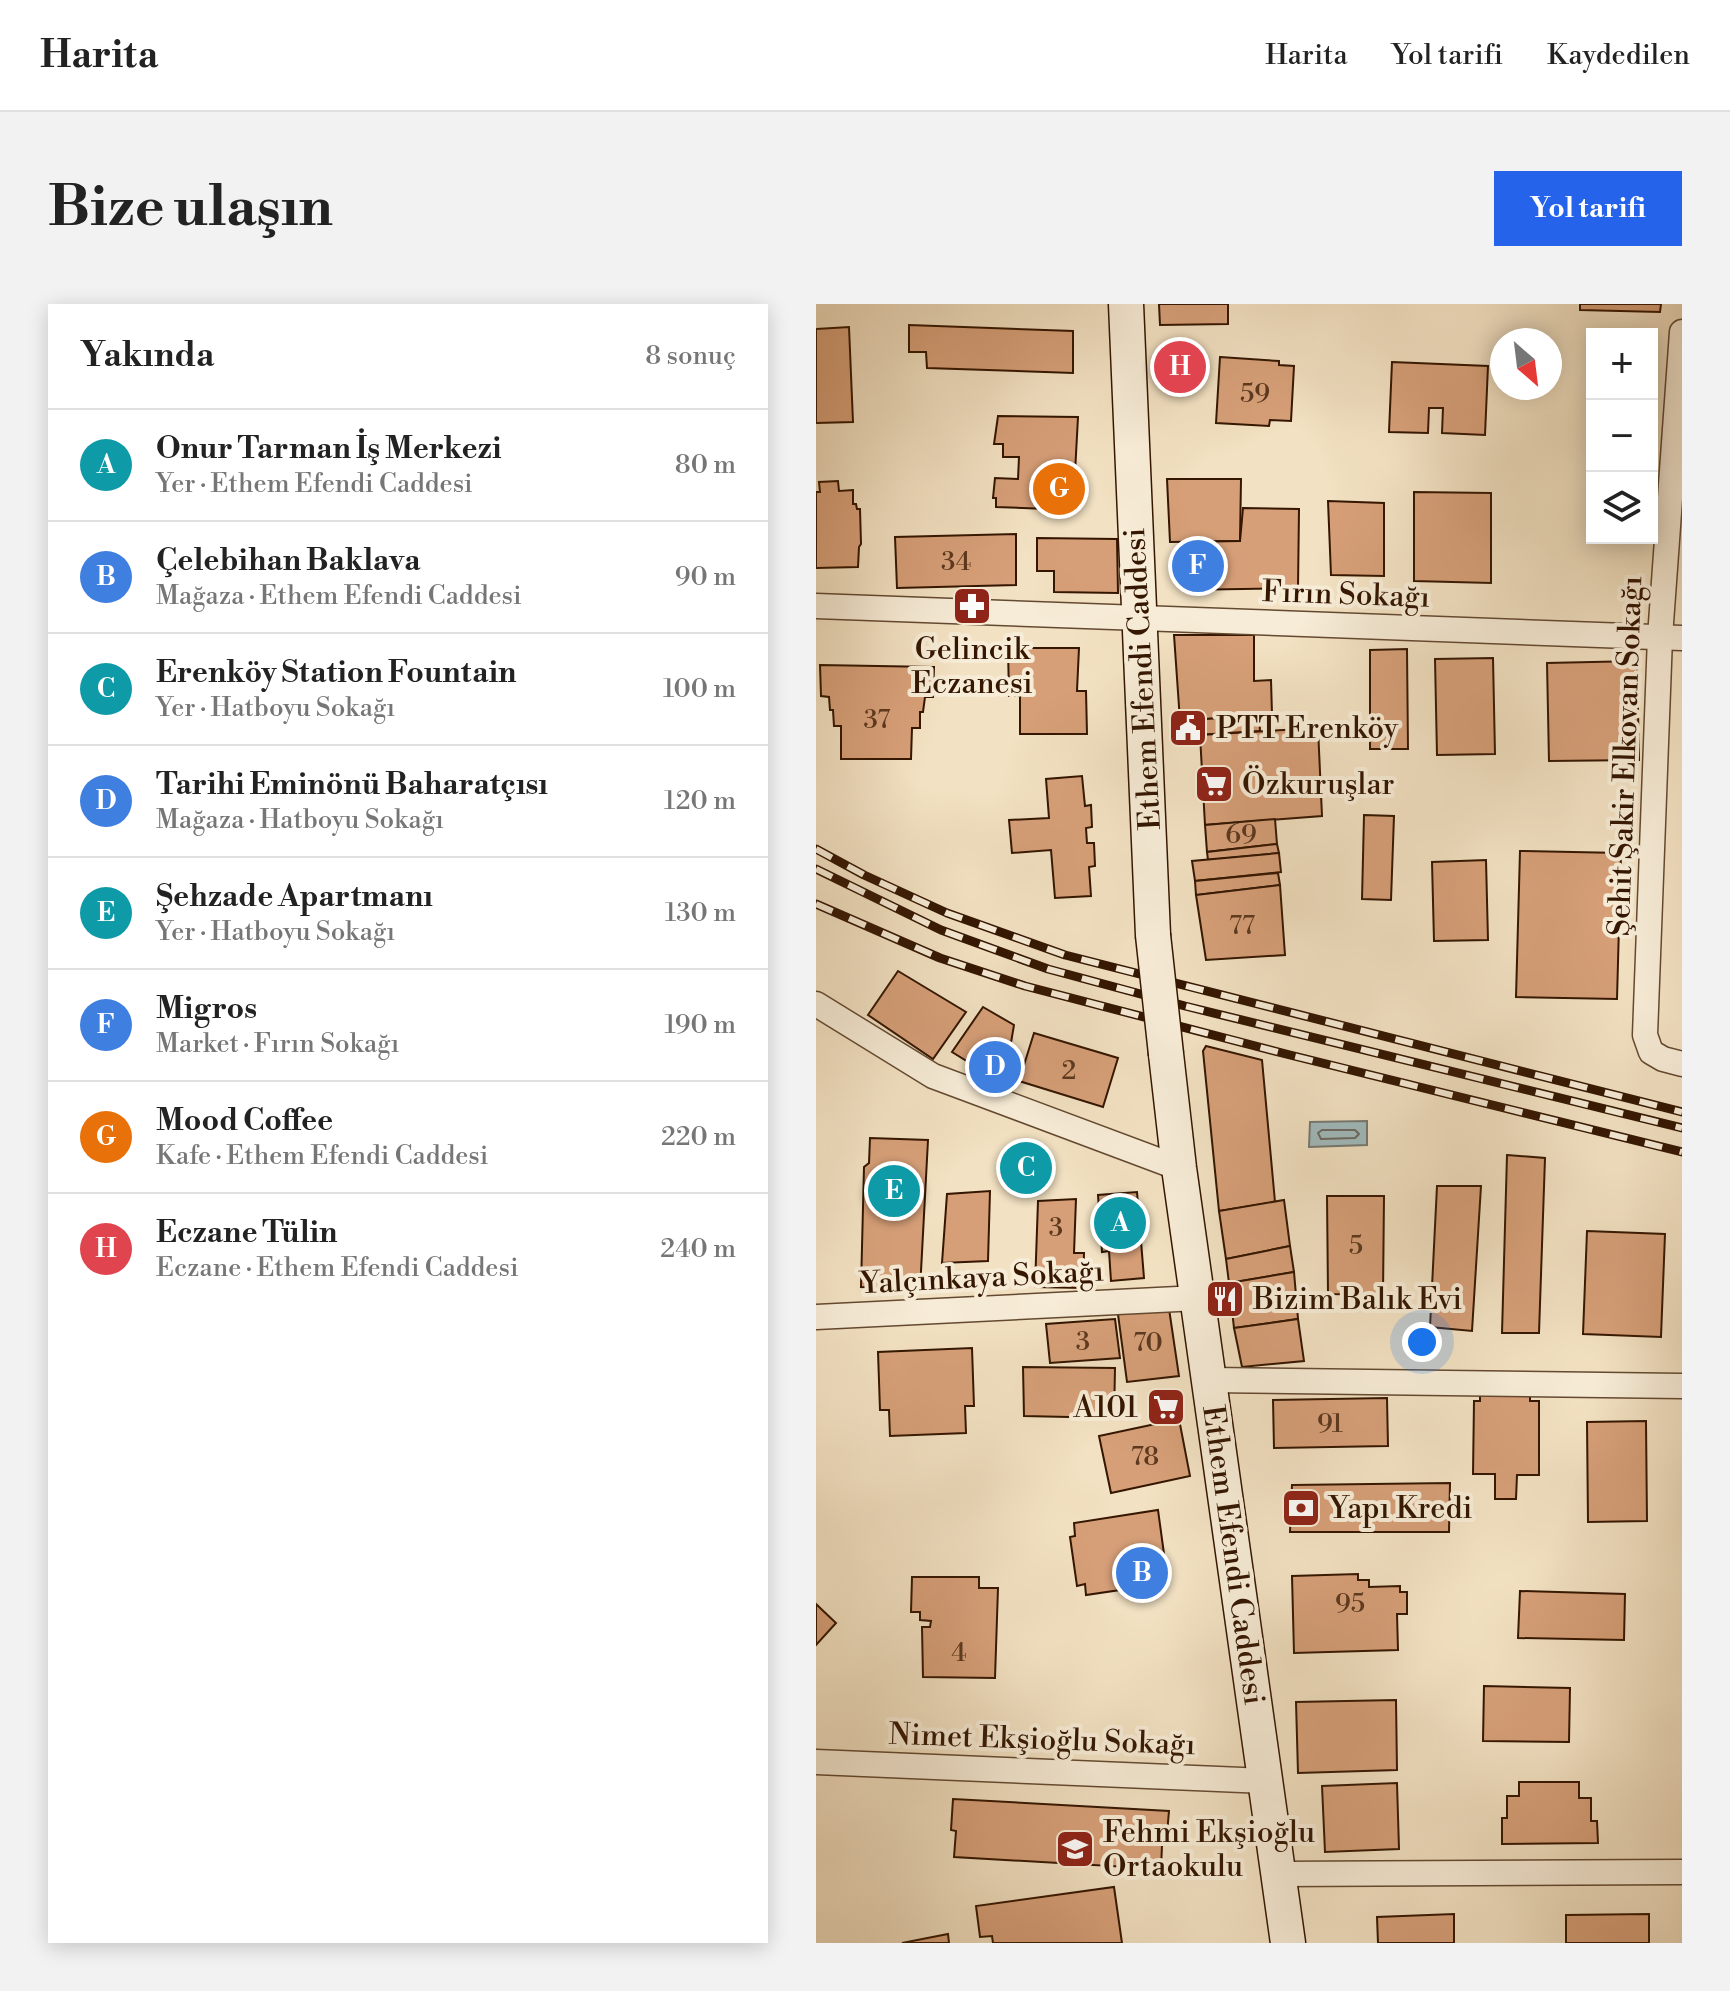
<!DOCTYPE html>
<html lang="tr">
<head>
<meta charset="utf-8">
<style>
  body { margin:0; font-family:"Libre Bodoni",serif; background:#f2f2f2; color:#222 }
  .controls { position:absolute; right:24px; top:24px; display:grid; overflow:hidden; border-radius:0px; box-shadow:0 4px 20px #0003 }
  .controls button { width:72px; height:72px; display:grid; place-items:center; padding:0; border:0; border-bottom:2px solid #e0e0e0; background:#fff; color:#222; font:40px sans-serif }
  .compass { position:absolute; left:674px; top:24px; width:72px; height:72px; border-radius:50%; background:#fff; box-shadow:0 4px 20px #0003; rotate:152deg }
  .you { position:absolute; left:606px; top:1038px; width:28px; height:28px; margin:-20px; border:6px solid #fff; border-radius:50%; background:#1a73e8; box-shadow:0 0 0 12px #1a73e833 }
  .badge { display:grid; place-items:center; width:52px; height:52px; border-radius:50%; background:#2563eb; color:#fff; font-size:26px; font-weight:700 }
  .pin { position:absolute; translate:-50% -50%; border:4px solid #fff; box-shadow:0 2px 8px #0006 }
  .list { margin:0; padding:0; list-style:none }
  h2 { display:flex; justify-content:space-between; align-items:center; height:104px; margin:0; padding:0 32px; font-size:34px }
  h2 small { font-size:26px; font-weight:400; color:#767676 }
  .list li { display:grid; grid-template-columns:52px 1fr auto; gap:24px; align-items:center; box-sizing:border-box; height:112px; padding:0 32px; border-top:2px solid #e0e0e0 }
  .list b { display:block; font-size:30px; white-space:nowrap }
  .list p { margin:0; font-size:26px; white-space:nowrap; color:#767676 }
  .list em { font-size:26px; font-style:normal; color:#767676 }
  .icon { flex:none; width:44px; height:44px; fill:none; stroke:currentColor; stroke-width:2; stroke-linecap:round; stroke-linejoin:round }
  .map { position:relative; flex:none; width:866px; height:1639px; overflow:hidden; border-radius:0px }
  header { display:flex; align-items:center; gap:48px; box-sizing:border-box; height:112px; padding:0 40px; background:#fff; border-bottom:2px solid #e0e0e0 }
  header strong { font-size:38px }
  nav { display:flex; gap:44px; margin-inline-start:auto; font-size:28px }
  .intro { display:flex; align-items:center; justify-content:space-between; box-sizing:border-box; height:192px; padding:0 48px }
  h1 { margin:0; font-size:56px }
  .button { padding:20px 36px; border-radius:0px; background:#2563eb; color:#fff; font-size:28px; font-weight:700 }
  main { display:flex; gap:48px; padding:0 48px }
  aside { flex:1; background:#fff; border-radius:0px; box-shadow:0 4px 20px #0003 }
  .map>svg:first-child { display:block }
  .water { fill:#a0bbbe; stroke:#757972; stroke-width:2 }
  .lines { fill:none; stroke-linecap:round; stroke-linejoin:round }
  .shore { stroke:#6a6860; stroke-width:2 }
  .building { fill:#d69f78; stroke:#341601; stroke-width:2 }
  .minor-casing { stroke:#644931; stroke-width:27 }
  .secondary-casing { stroke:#341601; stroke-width:37 }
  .minor { stroke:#f7ecd7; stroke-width:24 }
  .secondary { stroke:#f7ecd7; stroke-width:34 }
  .rail-casing { stroke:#341601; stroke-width:9 }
  .rail { stroke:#f7ecd7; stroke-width:6; stroke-dasharray:18; stroke-linecap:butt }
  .secondary-bridge-casing { stroke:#341601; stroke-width:37; stroke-linecap:butt }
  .secondary-bridge { stroke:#f7ecd7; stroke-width:34 }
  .labels { text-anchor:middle; stroke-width:8; stroke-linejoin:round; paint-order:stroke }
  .number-label { font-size:26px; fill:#5c381f }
  .street-label { font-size:30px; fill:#341601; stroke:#f7ecd7 }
  .poi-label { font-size:30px; fill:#341601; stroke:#f7ecd7; text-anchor:start }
</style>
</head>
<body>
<header>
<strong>Harita</strong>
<nav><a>Harita</a><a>Yol tarifi</a><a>Kaydedilen</a></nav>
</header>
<div class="intro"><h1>Bize ulaşın</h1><a class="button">Yol tarifi</a></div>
<main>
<aside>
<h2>Yakında<small>8 sonuç</small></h2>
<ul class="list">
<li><span class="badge" style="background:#0f9aa8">A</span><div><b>Onur Tarman İş Merkezi</b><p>Yer · Ethem Efendi Caddesi</p></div><em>80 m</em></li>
<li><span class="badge" style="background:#3f7fe0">B</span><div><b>Çelebihan Baklava</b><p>Mağaza · Ethem Efendi Caddesi</p></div><em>90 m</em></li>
<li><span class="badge" style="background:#0f9aa8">C</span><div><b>Erenköy Station Fountain</b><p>Yer · Hatboyu Sokağı</p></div><em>100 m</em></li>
<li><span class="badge" style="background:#3f7fe0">D</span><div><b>Tarihi Eminönü Baharatçısı</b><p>Mağaza · Hatboyu Sokağı</p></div><em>120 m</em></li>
<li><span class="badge" style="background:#0f9aa8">E</span><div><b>Şehzade Apartmanı</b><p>Yer · Hatboyu Sokağı</p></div><em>130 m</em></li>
<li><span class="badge" style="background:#3f7fe0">F</span><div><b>Migros</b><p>Market · Fırın Sokağı</p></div><em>190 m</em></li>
<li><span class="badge" style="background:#e8710a">G</span><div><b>Mood Coffee</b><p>Kafe · Ethem Efendi Caddesi</p></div><em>220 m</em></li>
<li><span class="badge" style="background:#e0444e">H</span><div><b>Eczane Tülin</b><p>Eczane · Ethem Efendi Caddesi</p></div><em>240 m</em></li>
</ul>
</aside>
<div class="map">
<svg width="866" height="1639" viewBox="0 0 866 1639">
  <rect width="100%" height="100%" fill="#f2e1c2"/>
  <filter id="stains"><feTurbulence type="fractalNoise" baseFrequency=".0025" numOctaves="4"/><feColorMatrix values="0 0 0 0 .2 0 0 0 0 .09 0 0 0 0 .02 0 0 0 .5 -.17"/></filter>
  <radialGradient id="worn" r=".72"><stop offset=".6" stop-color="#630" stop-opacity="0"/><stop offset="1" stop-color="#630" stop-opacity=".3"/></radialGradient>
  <!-- water -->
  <path class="water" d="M 551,817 L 551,841 L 493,843 L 494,818 Z"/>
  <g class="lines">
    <!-- shore -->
    <path class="shore" d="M 506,826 L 539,826 L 543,830 L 539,834 L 505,835 L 502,829 Z"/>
  </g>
  <!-- building -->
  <g class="building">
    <path d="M 343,0 L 412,0 L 412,20 L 344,21 Z"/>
    <path d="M 764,0 L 845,0 L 844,8 L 764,6 Z"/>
    <path d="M 93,21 L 257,27 L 257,69 L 111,64 L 110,48 L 93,48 Z"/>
    <path d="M 33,23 L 37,118 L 0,119 L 0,25 Z"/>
    <path d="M 404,53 L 463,57 L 463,61 L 478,62 L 475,117 L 454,116 L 453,122 L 400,119 Z"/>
    <path d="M 576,58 L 672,62 L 669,131 L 626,129 L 627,104 L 613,104 L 612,129 L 573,128 Z"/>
    <path d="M 182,112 L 262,113 L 257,206 L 180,203 L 180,194 L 177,194 L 179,174 L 202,175 L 203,153 L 187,153 L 187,140 L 178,140 Z"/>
    <path d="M 351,175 L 425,175 L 424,237 L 354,238 Z"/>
    <path d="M 22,177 L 23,187 L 37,186 L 37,200 L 40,200 L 41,205 L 44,205 L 45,240 L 43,243 L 42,263 L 0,264 L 0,188 L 4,188 L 3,178 Z"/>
    <path d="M 598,188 L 675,189 L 675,279 L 598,277 Z"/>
    <path d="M 512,197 L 568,199 L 568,272 L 515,271 Z"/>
    <path d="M 427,204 L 483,205 L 482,284 L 367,286 L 366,238 L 424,237 Z"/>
    <path d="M 200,230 L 200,281 L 81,284 L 79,233 Z"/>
    <path d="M 221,234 L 301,235 L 302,289 L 238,288 L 238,267 L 221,267 Z"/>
    <path d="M 358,331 L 438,331 L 438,377 L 455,376 L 456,410 L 364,417 Z"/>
    <path d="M 192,344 L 263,344 L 261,387 L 270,387 L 271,430 L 204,430 L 204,392 L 193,392 Z"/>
    <path d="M 591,345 L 592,445 L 554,445 L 554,346 Z"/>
    <path d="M 677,354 L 679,450 L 621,451 L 619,355 Z"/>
    <path d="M 821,357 L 823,456 L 733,457 L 731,359 Z"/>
    <path d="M 4,361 L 118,363 L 117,393 L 109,393 L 107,408 L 104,408 L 104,424 L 96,424 L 95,455 L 25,455 L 25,422 L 18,422 L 17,406 L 14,406 L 13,393 L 5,392 Z"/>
    <path d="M 443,411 L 444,427 L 365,432 L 364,417 Z"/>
    <path d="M 502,424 L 506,512 L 389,521 L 384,431 Z"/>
    <path d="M 266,472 L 269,502 L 275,501 L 276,523 L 270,524 L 271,539 L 278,539 L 279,562 L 273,563 L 275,592 L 239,594 L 235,546 L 196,549 L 193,516 L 233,514 L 230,475 Z"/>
    <path d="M 548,511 L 578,512 L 575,596 L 546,595 Z"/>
    <path d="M 459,515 L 461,540 L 391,548 L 389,521 Z"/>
    <path d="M 461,540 L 463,549 L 392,556 L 391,548 Z"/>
    <path d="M 704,547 L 805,549 L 801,695 L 700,693 Z"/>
    <path d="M 463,549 L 465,568 L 379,577 L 376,557 Z"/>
    <path d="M 670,556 L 672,636 L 618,637 L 616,558 Z"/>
    <path d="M 462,569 L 464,581 L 380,591 L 379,577 Z"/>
    <path d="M 464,581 L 469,651 L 390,656 L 380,591 Z"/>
    <path d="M 82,667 L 150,708 L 117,755 L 52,711 Z"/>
    <path d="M 167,703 L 198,721 L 188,780 L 136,748 Z"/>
    <path d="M 218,729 L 302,754 L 287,803 L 203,777 Z"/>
    <path d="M 390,742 L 446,756 L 459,898 L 403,907 L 387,747 Z"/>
    <path d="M 54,834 L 112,836 L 104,986 L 45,983 L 48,863 L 53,859 Z"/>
    <path d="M 691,851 L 729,854 L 723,1029 L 686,1029 Z"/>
    <path d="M 621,882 L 665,882 L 656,1027 L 614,1023 Z"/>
    <path d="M 174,887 L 172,957 L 126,959 L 131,890 Z"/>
    <path d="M 321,888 L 328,974 L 295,977 L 293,947 L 286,948 L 282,891 Z"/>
    <path d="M 511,892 L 568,892 L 567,991 L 512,990 Z"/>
    <path d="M 260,895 L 258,949 L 268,949 L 267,984 L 219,983 L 222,897 Z"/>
    <path d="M 468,896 L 474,942 L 410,955 L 403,907 Z"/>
    <path d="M 771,927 L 849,930 L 845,1033 L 767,1030 Z"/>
    <path d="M 474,942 L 478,968 L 413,979 L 410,955 Z"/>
    <path d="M 478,968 L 482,1015 L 418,1024 L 413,979 Z"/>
    <path d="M 352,998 L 363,1072 L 311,1078 L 301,1003 Z"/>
    <path d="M 299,1015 L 304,1054 L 234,1059 L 230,1020 Z"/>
    <path d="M 482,1015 L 488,1057 L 426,1063 L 418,1024 Z"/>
    <path d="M 156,1044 L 158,1102 L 149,1102 L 150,1129 L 74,1132 L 73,1106 L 64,1106 L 62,1048 Z"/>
    <path d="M 207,1063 L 299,1064 L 298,1114 L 208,1112 Z"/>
    <path d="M 664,1089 L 714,1089 L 714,1097 L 723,1097 L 723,1171 L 701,1171 L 700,1195 L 679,1195 L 679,1170 L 657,1170 L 658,1097 L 664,1097 Z"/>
    <path d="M 571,1094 L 572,1142 L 458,1144 L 457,1096 Z"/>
    <path d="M 363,1115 L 374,1172 L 295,1189 L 283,1132 Z"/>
    <path d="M 830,1117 L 831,1217 L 772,1218 L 771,1118 Z"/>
    <path d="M 634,1179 L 633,1228 L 474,1228 L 476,1181 Z"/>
    <path d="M 342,1206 L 352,1279 L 270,1291 L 269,1280 L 261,1282 L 254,1233 L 259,1232 L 258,1219 Z"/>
    <path d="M 542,1270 L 542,1276 L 553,1276 L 553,1283 L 584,1282 L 584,1288 L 591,1288 L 591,1310 L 581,1310 L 582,1346 L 478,1349 L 476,1272 Z"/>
    <path d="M 96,1273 L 163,1273 L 163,1284 L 182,1284 L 179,1374 L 107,1373 L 106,1323 L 114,1323 L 115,1317 L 104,1316 L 104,1308 L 95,1308 Z"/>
    <path d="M 704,1287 L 809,1290 L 808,1336 L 702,1334 Z"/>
    <path d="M 0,1300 L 20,1319 L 0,1341 Z"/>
    <path d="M 668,1382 L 754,1384 L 753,1438 L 667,1437 Z"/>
    <path d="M 580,1396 L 581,1466 L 482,1469 L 480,1398 Z"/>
    <path d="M 703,1478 L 763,1478 L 763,1494 L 775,1494 L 775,1517 L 781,1517 L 782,1539 L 686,1540 L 686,1514 L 691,1514 L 691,1492 L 703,1492 Z"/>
    <path d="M 581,1479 L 583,1545 L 509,1548 L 506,1482 Z"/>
    <path d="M 137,1495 L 353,1507 L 350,1541 L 346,1541 L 345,1565 L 138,1553 L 140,1527 L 135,1526 Z"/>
    <path d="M 298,1583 L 306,1639 L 177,1639 L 176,1632 L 164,1633 L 160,1602 Z"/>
    <path d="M 638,1610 L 638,1639 L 562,1639 L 561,1613 Z"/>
    <path d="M 833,1610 L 833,1639 L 750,1639 L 750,1611 Z"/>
    <path d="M 132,1630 L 133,1639 L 86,1639 Z"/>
  </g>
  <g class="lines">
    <defs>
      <g id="minor">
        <path d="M 866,28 L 844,333 L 829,731 L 835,748 L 847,755 L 866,760"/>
        <path d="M 0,302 L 866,334"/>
        <path d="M 0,700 L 117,772 L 363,864"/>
        <path d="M 0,1013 L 382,994"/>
        <path d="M 394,1076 L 866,1082"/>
        <path d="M 0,1458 L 450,1477"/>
        <path d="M 462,1570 L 866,1568"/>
      </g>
      <g id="secondary">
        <path d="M 310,0 L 337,631"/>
        <path d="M 350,750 L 363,864 L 472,1639"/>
      </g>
    </defs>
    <!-- minor casing -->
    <use href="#minor" class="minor-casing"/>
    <!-- secondary casing -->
    <use href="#secondary" class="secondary-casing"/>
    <!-- minor -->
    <use href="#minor" class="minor"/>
    <!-- secondary -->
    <use href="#secondary" class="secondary"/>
    <defs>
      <g id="rail">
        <path d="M 0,545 L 48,571 L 131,609 L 249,651 L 866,808"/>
        <path d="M 0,565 L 125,626 L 232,665 L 369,702 L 866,824"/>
        <path d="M 0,600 L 124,654 L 209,682 L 474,751 L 866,848"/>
      </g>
    </defs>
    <!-- rail casing -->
    <use href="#rail" class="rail-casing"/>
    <!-- rail -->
    <use href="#rail" class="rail"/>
    <defs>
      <path id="secondary-bridge" d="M 337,631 L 350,750"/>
    </defs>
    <!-- secondary-bridge casing -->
    <use href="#secondary-bridge" class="secondary-bridge-casing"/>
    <!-- secondary-bridge -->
    <use href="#secondary-bridge" class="secondary-bridge"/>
  </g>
  <!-- icons -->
  <defs>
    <symbol id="pharmacy-square" viewBox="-11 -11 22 22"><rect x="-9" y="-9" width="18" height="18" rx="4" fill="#8f2418" stroke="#f7ecd7"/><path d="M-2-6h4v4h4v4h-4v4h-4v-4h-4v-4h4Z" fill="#fff"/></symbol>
    <symbol id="civic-square" viewBox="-11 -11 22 22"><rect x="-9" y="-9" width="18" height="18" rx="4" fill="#8f2418" stroke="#f7ecd7"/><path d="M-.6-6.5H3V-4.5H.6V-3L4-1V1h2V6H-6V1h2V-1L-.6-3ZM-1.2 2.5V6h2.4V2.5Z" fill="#fff"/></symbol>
    <symbol id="supermarket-square" viewBox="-11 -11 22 22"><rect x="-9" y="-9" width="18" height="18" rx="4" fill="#8f2418" stroke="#f7ecd7"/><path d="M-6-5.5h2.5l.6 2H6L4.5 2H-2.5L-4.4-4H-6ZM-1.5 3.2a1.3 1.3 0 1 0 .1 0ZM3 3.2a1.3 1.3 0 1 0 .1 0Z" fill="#fff"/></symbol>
    <symbol id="restaurant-square" viewBox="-11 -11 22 22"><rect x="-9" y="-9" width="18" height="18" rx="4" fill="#8f2418" stroke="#f7ecd7"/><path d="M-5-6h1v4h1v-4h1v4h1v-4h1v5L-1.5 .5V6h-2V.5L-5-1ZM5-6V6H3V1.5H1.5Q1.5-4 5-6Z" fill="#fff"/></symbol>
    <symbol id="bank-square" viewBox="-11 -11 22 22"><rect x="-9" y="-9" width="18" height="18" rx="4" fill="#8f2418" stroke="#f7ecd7"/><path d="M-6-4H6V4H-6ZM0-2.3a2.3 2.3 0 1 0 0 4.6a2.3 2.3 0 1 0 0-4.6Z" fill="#fff"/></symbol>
    <symbol id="school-square" viewBox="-11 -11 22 22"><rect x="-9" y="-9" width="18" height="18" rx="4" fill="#8f2418" stroke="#f7ecd7"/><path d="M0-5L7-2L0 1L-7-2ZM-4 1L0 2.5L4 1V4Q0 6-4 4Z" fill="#fff"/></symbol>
  </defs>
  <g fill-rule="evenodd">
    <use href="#pharmacy-square" x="134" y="280" width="44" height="44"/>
    <use href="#civic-square" x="350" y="402" width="44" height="44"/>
    <use href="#supermarket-square" x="376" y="458" width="44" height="44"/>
    <use href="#restaurant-square" x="387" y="973" width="44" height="44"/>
    <use href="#supermarket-square" x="328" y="1081" width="44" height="44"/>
    <use href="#bank-square" x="463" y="1182" width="44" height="44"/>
    <use href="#school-square" x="237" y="1523" width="44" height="44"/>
  </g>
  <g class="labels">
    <!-- number labels -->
    <g class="number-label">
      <text x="439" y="98">59</text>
      <text x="140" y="266">34</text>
      <text x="61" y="424">37</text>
      <text x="425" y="539">69</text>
      <text x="426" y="630">77</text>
      <text x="253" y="775">2</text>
      <text x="240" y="932">3</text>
      <text x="540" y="950">5</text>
      <text x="267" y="1046">3</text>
      <text x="332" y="1047">70</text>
      <text x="514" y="1128">91</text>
      <text x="329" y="1161">78</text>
      <text x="534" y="1308">95</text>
      <text x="143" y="1357">4</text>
    </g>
    <!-- street labels -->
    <g class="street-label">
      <text transform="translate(530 290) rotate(2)" y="10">Fırın Sokağı</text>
      <text transform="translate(326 375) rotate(-93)" y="10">Ethem Efendi Caddesi</text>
      <text transform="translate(809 452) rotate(-88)" y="10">Şehit Şakir Elkovan Sokağı</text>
      <text transform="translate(166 973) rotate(-3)" y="10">Yalçınkaya Sokağı</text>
      <text transform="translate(418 1251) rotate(82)" y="10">Ethem Efendi Caddesi</text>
      <text transform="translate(226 1435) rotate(2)" y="10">Nimet Ekşioğlu Sokağı</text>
    </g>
    <!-- poi labels -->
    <g class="poi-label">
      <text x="156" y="355" text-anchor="middle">Gelincik<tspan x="156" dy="34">Eczanesi</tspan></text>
      <text x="400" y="434">PTT Erenköy</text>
      <text x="426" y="490">Özkuruşlar</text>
      <text x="437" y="1005">Bizim Balık Evi</text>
      <text x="322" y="1113" text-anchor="end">A101</text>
      <text x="513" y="1214">Yapı Kredi</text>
      <text x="287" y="1538">Fehmi Ekşioğlu<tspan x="287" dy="34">Ortaokulu</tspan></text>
    </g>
  </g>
  <rect width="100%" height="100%" filter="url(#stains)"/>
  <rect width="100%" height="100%" fill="url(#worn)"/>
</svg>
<div class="controls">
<button>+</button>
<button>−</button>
<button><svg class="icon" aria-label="layers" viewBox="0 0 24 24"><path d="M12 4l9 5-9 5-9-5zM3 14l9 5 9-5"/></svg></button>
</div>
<svg class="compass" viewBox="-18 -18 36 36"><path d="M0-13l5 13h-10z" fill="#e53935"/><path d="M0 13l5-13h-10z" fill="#767676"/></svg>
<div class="you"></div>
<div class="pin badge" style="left:304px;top:919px;background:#0f9aa8">A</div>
<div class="pin badge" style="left:326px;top:1269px;background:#3f7fe0">B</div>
<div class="pin badge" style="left:210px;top:864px;background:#0f9aa8">C</div>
<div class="pin badge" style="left:179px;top:763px;background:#3f7fe0">D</div>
<div class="pin badge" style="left:78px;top:887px;background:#0f9aa8">E</div>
<div class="pin badge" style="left:382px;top:262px;background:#3f7fe0">F</div>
<div class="pin badge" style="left:243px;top:185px;background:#e8710a">G</div>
<div class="pin badge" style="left:364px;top:63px;background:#e0444e">H</div>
</div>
</main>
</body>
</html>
